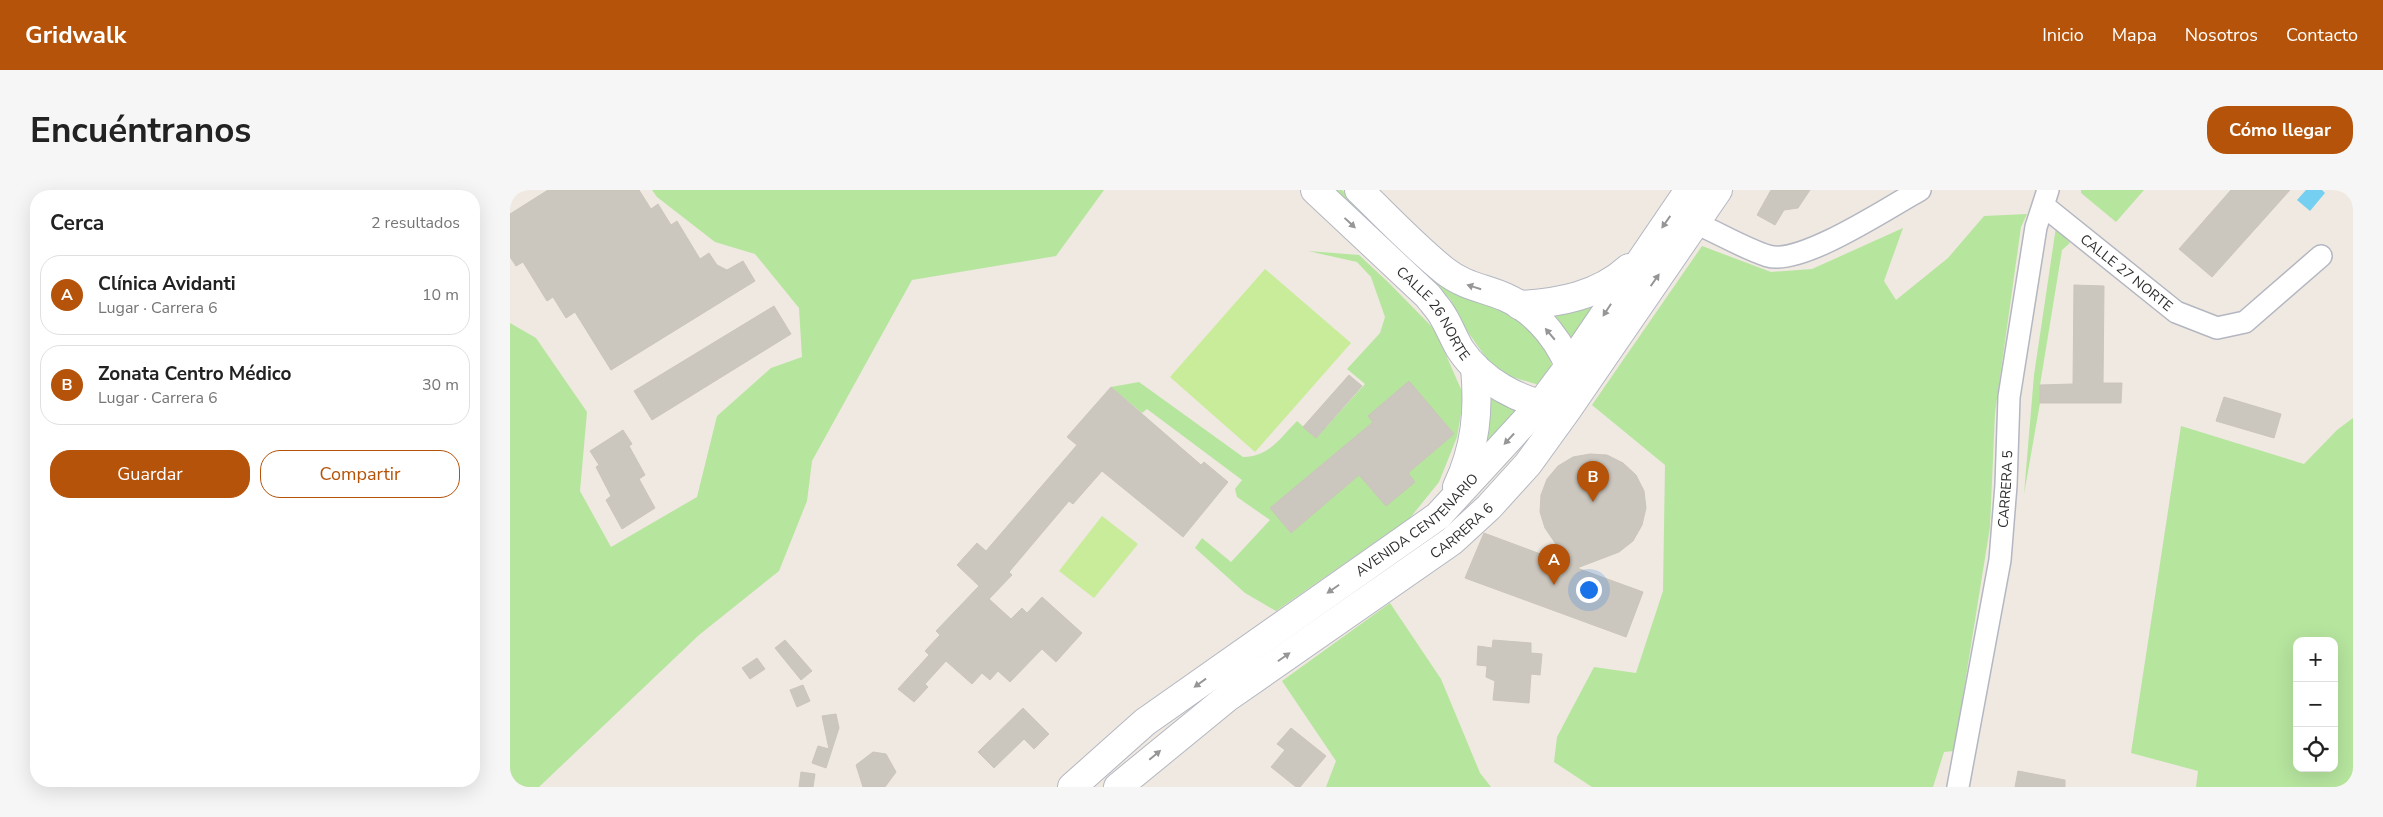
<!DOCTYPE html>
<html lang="es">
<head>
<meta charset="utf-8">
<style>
  body { margin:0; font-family:"Nunito Sans",sans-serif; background:#f6f6f6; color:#222 }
  .controls { position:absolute; right:15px; bottom:15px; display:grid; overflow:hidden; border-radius:10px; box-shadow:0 5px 20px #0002 }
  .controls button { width:45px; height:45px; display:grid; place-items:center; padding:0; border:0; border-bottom:1px solid #e0e0e0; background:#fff; color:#222; font:25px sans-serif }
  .you { position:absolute; left:1078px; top:399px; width:18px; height:18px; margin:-12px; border:4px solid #fff; border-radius:50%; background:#1a73e8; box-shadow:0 0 0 8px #1a73e833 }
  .badge { display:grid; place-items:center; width:32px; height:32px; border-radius:50%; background:#b45309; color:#fff; font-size:16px; font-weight:700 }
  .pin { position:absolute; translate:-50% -41px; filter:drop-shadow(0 1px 2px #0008) }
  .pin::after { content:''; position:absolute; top:26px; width:18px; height:15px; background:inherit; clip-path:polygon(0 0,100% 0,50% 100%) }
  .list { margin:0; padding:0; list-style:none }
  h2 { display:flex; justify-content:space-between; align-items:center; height:65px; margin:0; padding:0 20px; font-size:21px }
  h2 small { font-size:16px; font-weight:400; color:#767676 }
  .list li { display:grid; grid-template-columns:32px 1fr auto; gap:15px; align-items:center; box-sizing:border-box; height:80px; margin:0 10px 10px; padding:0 10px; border:1px solid #e0e0e0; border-radius:20px }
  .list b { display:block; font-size:19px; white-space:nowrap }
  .list p { margin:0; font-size:16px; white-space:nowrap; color:#767676 }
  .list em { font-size:16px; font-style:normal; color:#767676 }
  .actions { display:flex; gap:10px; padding:15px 20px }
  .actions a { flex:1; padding:11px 0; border:1px solid #b45309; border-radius:20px; text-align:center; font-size:18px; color:#b45309 }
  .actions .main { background:#b45309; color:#fff }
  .icon { flex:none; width:28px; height:28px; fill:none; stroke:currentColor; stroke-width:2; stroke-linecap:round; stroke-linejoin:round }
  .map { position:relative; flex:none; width:1843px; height:597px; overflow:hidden; border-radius:20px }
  header { display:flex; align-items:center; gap:30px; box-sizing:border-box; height:70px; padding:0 25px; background:#b45309; color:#fff }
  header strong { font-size:24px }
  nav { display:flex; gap:28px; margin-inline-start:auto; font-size:18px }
  .intro { display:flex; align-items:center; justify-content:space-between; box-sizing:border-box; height:120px; padding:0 30px }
  h1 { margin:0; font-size:35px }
  .button { padding:12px 22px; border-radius:20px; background:#b45309; color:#fff; font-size:18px; font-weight:700 }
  main { display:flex; gap:30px; padding:0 30px }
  aside { flex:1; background:#fff; border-radius:20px; box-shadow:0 5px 20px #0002 }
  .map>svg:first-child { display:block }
  .green { fill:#b6e59e; fill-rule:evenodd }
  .pitch { fill:#c9ec9a }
  .water { fill:#75cff0 }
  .building { fill:#cbc7bf; stroke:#cbc5ba }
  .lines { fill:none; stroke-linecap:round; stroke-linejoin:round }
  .street-casing { stroke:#b4b7c1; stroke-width:24 }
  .secondary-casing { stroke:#b4b7c1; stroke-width:30 }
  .street { stroke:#fff; stroke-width:21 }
  .secondary { stroke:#fff; stroke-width:28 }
  .oneway { fill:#969696 }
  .labels { text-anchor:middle; stroke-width:4; stroke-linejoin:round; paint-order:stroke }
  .street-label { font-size:14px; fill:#2e2e2e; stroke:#fff }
</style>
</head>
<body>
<header>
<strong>Gridwalk</strong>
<nav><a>Inicio</a><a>Mapa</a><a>Nosotros</a><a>Contacto</a></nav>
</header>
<div class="intro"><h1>Encuéntranos</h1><a class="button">Cómo llegar</a></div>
<main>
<aside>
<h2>Cerca<small>2 resultados</small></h2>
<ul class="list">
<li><span class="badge">A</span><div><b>Clínica Avidanti</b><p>Lugar · Carrera 6</p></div><em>10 m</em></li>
<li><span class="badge">B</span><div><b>Zonata Centro Médico</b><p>Lugar · Carrera 6</p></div><em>30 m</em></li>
</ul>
<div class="actions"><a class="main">Guardar</a><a>Compartir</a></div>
</aside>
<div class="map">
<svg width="1843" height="597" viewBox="0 0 1843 597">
  <rect width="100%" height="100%" fill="#efe9e1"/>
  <!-- green -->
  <g class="green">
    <path d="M 142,0 L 594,0 L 546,66 L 402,90 L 302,271 L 297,311 L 269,381 L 189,445 L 29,597 L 0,597 L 0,133 L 26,148 L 77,222 L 70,301 L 101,357 L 187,307 L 207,226 L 261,178 L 292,167 L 289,118 L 245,64 L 205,52 L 147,7 Z"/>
    <path d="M 823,0 L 832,0 L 951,106 L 1001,124 L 1017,134 L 1038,163 L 1041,173 L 1041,179 L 1029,195 L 992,184 L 979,172 L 955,138 L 940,109 Z"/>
    <path d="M 1571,0 L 1634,0 L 1606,32 L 1571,3 Z"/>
    <path d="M 1517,24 L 1511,37 L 1485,223 L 1480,337 L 1444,561 L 1434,562 L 1423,597 L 1082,597 L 1044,572 L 1047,547 L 1084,477 L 1126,483 L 1153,401 L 1155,275 L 1082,215 L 1192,56 L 1261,82 L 1302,79 L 1393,38 L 1374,91 L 1386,110 L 1438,68 L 1474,26 Z"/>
    <path d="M 1546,37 L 1560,53 L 1552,60 L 1530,195 L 1530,213 L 1514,304 L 1524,185 Z"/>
    <path d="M 798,61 L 849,65 L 879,93 L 925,140 L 954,206 L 947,247 L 929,292 L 900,328 L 766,421 L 735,403 L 685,358 L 692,348 L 721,372 L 760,330 L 727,307 L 725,299 L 732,290 L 637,219 L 632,223 L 601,197 L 629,192 L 733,267 C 759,267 770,248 787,231 L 806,248 L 855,194 L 837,179 L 870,143 L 875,127 L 861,87 L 847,72 Z"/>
    <path d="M 1085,113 L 1058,155 L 1035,124 Z"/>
    <path d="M 978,199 L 1015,216 L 967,275 Z"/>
    <path d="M 1843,228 L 1843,597 L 1686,597 L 1688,581 L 1621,563 L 1671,236 L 1794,274 L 1827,240 ZM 1787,451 L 1824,451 L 1824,578 L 1787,578 Z"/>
    <path d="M 880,413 L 931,489 L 970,583 L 981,597 L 816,597 L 826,571 L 772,491 Z"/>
  </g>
  <!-- pitch -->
  <g class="pitch">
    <path d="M 755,79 L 841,153 L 745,262 L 660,187 Z"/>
    <path d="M 592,326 L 628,354 L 584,408 L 549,381 Z"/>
  </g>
  <!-- water -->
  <path class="water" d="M 1796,0 L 1812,0 L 1815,3 L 1800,21 L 1787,10 Z"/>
  <!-- building -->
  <g class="building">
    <path d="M 38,0 L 129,0 L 141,19 L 148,14 L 161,35 L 167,31 L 190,69 L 199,63 L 207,75 L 217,80 L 233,71 L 245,91 L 101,180 L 65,122 L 56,128 L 43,107 L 37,111 L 13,72 L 6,76 L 0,67 L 0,24 Z"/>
    <path d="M 1261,0 L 1300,0 L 1288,18 L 1274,20 L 1265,35 L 1247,25 Z"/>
    <path d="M 1721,0 L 1780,0 L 1702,87 L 1669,59 Z"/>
    <path d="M 1564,95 L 1594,96 L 1593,193 L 1612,193 L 1611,213 L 1530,213 L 1530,195 L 1563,194 Z"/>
    <path d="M 264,116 L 281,144 L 142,230 L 124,201 Z"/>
    <path d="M 839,185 L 852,196 L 806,248 L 793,237 Z"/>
    <path d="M 899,191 L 944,244 L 898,283 L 905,292 L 876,316 L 849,285 L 781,343 L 760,318 L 863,232 L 858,226 Z"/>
    <path d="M 601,197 L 691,275 L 694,272 L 718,292 L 673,347 L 592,281 L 563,314 L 559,311 L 499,382 L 502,385 L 479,409 L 501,429 L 512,418 L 517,423 L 532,407 L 572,443 L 546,472 L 532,459 L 500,492 L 488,481 L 480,490 L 472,483 L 462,494 L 436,471 L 415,494 L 418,497 L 404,512 L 388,499 L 419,465 L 415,461 L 430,445 L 426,441 L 469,396 L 447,375 L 467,353 L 476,361 L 567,255 L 557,247 Z"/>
    <path d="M 1714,207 L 1771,224 L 1764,248 L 1706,231 Z"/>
    <path d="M 113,240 L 122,254 L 119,256 L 135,285 L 129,289 L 145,318 L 112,339 L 96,310 L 101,306 L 86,277 L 89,275 L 80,261 Z"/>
    <path d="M 1080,264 L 1097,265 L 1113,273 L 1126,285 L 1134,301 L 1136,318 L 1132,335 L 1123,351 L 1109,362 L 1067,378 L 1133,402 L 1116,447 L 955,388 L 974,343 L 1060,375 L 1035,338 L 1030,322 L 1031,305 L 1037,289 L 1048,276 L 1063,267 Z"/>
    <path d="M 275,450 L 302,481 L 291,490 L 265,458 Z"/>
    <path d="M 983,450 L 1021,453 L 1021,463 L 1032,464 L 1030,485 L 1021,484 L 1019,513 L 983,510 L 985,491 L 976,487 L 977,476 L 967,475 L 968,456 L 982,458 Z"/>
    <path d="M 247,468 L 255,479 L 240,489 L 232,478 Z"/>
    <path d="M 293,495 L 300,511 L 287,517 L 280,500 Z"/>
    <path d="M 513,518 L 539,544 L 524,559 L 514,549 L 484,578 L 468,562 Z"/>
    <path d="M 326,524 L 329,538 L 316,578 L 302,573 L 308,556 L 319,559 L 312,526 Z"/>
    <path d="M 781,538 L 816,566 L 790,597 L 786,597 L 761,577 L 775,560 L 767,554 Z"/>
    <path d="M 363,562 L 376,564 L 386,582 L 375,597 L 353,597 L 346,575 Z"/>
    <path d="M 1508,581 L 1555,590 L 1555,597 L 1505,597 Z"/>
    <path d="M 291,582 L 305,584 L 303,597 L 289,597 Z"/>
  </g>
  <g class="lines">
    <defs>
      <g id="street">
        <path id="s1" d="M 1534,16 L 1666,122 L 1707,138 L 1735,132 L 1811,66"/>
        <path d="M 1185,33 C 1209,43 1233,58 1258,66 C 1291,76 1379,17 1410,0"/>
        <path id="s2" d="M 1448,597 L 1490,370 L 1496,295 L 1499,207 L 1526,37 L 1538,0"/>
      </g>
      <g id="secondary">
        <path id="s3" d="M 805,0 L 918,106 C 923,113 930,120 934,128 C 940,138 944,149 950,159 C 972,192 1009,211 1047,218"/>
        <path d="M 849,0 C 877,27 905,57 935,81 C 954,96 974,98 995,107 C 1029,122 1054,155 1064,190"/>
        <path d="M 1009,115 C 1049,113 1088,106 1119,78"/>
        <path d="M 947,297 C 966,257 969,220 965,177"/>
        <path id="s4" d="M 562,597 L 635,532 L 928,326 L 1030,215 L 1060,175 L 1179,0"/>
        <path id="s5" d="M 608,597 L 718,507 L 942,351 L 979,317 L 1018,274 L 1057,220 L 1208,0"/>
      </g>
    </defs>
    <!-- street casing -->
    <use href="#street" class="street-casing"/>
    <!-- secondary casing -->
    <use href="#secondary" class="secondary-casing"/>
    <!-- street -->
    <use href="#street" class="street"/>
    <!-- secondary -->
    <use href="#secondary" class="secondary"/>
  </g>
  <!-- one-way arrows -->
  <defs><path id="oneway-solid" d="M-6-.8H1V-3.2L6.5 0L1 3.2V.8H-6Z" transform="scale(1.25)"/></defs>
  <g class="oneway">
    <use href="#oneway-solid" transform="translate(1156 32) rotate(125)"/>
    <use href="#oneway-solid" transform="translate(840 33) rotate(43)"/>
    <use href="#oneway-solid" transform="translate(1145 90) rotate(-55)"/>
    <use href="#oneway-solid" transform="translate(964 97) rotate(-162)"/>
    <use href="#oneway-solid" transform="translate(1097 120) rotate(123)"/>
    <use href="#oneway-solid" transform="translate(1040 144) rotate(-130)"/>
    <use href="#oneway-solid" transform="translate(999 249) rotate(133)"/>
    <use href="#oneway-solid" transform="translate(823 399) rotate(145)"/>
    <use href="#oneway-solid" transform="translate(774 467) rotate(-35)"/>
    <use href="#oneway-solid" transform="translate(690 493) rotate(144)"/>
    <use href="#oneway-solid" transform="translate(645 565) rotate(-40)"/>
  </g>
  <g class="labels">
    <!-- street labels -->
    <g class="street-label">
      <text dy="5" stroke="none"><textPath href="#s1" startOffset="106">CALLE 27 NORTE</textPath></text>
      <text dy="5" stroke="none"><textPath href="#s3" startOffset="172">CALLE 26 NORTE</textPath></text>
      <text dy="5" stroke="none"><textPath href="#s2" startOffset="302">CARRERA 5</textPath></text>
      <text dy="5" stroke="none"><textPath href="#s4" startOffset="434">AVENIDA CENTENARIO</textPath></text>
      <text dy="5" stroke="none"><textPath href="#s5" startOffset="429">CARRERA 6</textPath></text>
    </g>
  </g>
</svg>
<div class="controls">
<button>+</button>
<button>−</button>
<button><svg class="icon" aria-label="locate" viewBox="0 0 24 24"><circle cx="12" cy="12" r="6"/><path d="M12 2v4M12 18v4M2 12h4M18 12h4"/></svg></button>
</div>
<div class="you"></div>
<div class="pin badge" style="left:1044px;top:395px">A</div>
<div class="pin badge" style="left:1083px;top:312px">B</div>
</div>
</main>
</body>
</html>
